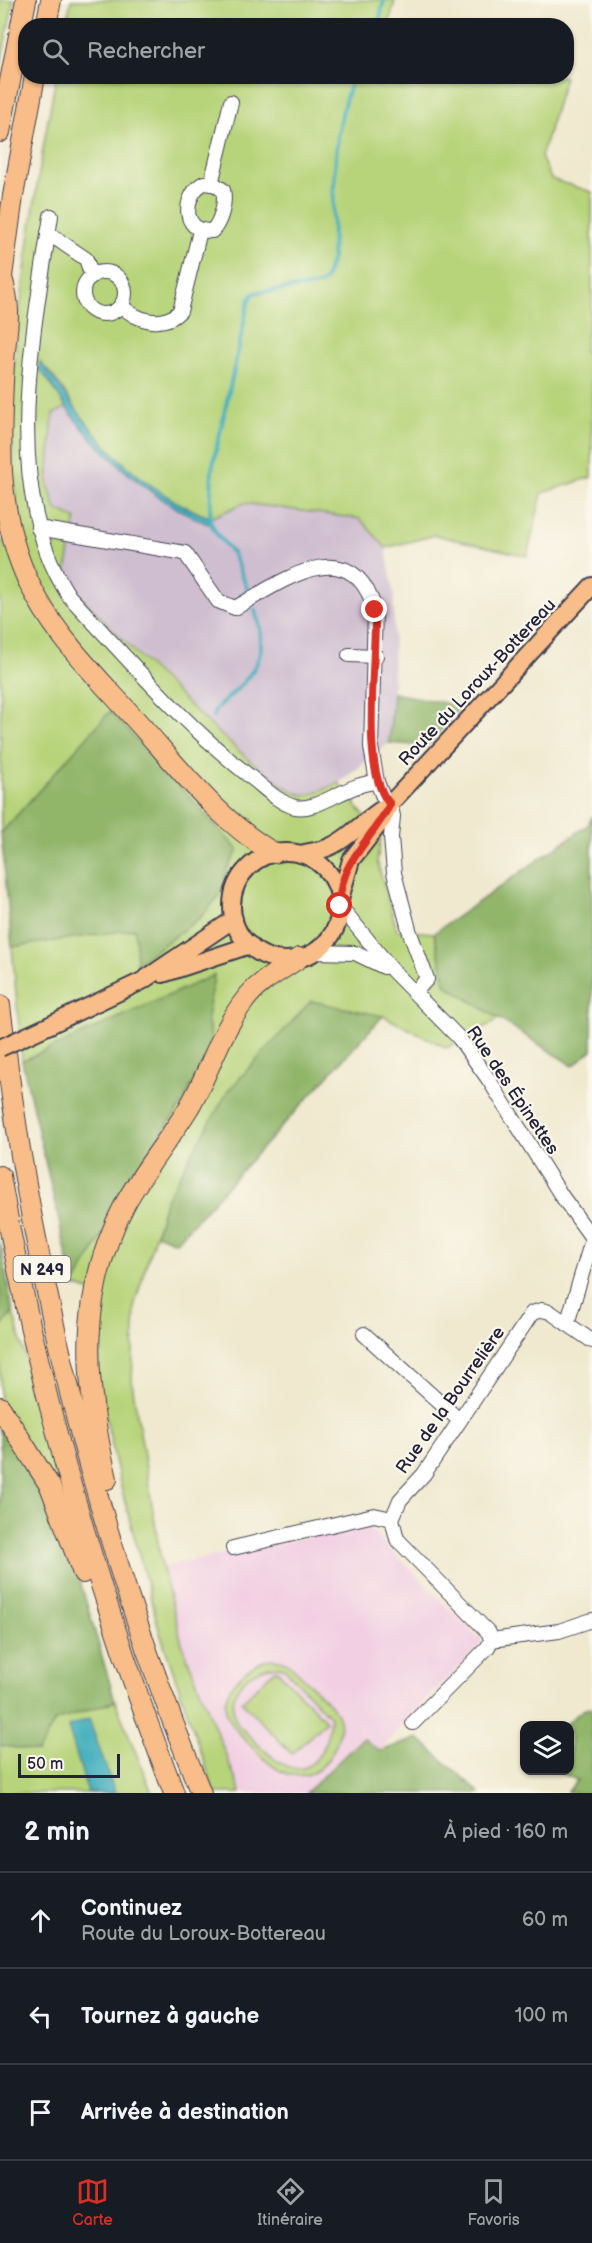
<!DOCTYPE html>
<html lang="fr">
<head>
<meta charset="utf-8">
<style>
  body { margin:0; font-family:"Balsamiq Sans",sans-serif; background:#20242c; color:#f1f3f6 }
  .controls { position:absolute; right:18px; bottom:18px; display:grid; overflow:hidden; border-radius:12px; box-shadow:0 2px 4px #0004 }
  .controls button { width:54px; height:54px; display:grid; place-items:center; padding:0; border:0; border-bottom:2px solid #363941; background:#171b24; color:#f1f3f6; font:30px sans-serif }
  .scale { position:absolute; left:18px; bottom:15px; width:102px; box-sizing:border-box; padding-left:6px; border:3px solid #22223b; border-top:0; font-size:16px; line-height:21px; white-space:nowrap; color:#22223b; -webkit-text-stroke:4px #fbf7ec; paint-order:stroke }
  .stop { position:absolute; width:18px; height:18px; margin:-14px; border:4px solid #d93025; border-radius:50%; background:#fff }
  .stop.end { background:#d93025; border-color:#fff; box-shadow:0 2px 6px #0008 }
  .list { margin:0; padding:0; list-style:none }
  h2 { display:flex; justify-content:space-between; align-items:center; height:78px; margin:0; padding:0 24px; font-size:26px }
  h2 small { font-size:20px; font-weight:400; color:#9ea1a6 }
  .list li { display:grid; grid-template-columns:39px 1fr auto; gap:18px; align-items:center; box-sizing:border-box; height:96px; padding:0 24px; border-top:2px solid #363941 }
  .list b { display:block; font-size:22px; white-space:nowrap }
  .list p { margin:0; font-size:20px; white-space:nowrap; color:#9ea1a6 }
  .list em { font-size:20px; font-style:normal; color:#9ea1a6 }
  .icon { flex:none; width:33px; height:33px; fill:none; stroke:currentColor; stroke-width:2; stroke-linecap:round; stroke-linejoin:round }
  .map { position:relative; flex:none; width:592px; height:1793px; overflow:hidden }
  .search { position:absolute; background:#171b24; box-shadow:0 2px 4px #0004; left:18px; right:18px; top:18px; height:66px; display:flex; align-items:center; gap:15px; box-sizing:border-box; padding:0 21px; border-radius:24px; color:#9ea1a6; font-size:22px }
  .sheet { height:366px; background:#171b24 }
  nav { display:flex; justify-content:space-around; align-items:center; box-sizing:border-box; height:84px; border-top:2px solid #363941; background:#171b24; font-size:16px; color:#9ea1a6 }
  nav a { display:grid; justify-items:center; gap:3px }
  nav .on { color:#d93025 }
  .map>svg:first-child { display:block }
  .built { fill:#f2cfe2 }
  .industrial { fill:#cfbdd0 }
  .green { fill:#b7d47a; stroke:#6c7b5a; stroke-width:1.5; fill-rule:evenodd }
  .forest { fill:#91b66a; stroke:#5a6c52; stroke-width:1.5 }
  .water { fill:#3eadbc; stroke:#30687c; stroke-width:1.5 }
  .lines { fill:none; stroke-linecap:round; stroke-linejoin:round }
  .stream { stroke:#3eadbc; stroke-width:4 }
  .minor-casing { stroke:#414051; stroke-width:16 }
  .major-casing { stroke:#414051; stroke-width:20 }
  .highway-casing { stroke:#414051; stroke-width:22 }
  .minor { stroke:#fff; stroke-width:14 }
  .major { stroke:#f8bd88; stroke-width:16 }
  .highway { stroke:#f8bd88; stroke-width:20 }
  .major-bridge-casing { stroke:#414051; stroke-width:20; stroke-linecap:butt }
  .major-bridge { stroke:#f8bd88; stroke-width:16 }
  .route { stroke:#d93025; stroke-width:8 }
  .labels { text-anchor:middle; stroke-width:4.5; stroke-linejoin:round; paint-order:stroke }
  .shield { fill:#fbf7ec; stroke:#636270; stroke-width:1.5 }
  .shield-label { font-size:16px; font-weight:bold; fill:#22223b }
  .street-label { font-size:18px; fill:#22223b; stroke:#fbf7ec }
</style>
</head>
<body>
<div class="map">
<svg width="592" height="1793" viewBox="0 0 592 1793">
  <rect width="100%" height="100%" fill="#fbf7ec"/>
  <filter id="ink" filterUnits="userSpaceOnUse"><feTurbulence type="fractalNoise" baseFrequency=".0167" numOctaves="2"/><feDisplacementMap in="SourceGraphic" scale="12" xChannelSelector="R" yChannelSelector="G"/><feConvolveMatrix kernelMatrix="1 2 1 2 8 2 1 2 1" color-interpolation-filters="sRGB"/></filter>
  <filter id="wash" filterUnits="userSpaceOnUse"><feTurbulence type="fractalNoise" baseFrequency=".008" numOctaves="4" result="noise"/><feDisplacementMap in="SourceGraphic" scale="24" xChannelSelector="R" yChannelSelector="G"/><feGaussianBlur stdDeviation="1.35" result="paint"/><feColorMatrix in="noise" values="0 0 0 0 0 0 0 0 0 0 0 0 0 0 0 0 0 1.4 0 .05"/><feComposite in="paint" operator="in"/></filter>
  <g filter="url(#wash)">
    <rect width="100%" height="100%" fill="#f0e9cf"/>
    <!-- built -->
    <path class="built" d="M 367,1526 L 483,1642 L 409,1717 L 380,1751 L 363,1738 L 306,1793 L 241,1793 L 183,1647 L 162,1566 Z"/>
    <!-- industrial -->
    <path class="industrial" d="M 67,407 L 137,483 L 186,515 L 208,524 L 211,518 L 243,503 L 361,519 L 386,548 L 394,596 L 393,693 L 389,743 L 339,783 L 305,795 L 289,790 L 229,743 L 75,591 L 66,571 L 76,519 L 56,509 L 48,484 L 53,414 Z"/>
    <!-- green -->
    <g class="green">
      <path d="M 0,0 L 14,0 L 0,67 Z"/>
      <path d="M 71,0 L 395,0 L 389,25 L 391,25 L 66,25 Z"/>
      <path d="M 56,77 L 565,77 L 541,157 L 551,179 L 592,192 L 592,303 L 584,351 L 592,356 L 592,477 L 542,493 L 527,556 L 435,535 L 386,548 L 360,519 L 244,503 L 211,518 C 158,498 113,459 79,413 C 67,397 56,376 40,363 L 39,369 L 55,386 L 67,407 L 53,414 L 48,484 L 56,509 L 76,519 L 66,571 L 75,591 C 110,626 268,792 304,795 C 314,795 329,786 339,783 L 381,838 L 377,861 L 397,930 L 434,933 L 446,985 L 499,1019 L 447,1048 L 383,1016 L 166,1199 L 135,1303 L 132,1383 L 162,1566 L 183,1647 L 241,1793 L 215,1793 L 160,1633 L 122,1491 L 97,1378 L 104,1296 L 74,1286 L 212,1042 L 207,1018 L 214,976 L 22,1061 L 12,947 L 136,928 L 137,963 L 200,918 L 221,894 L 226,871 L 238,850 L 110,712 L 1,833 L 0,543 L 21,531 C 5,451 12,374 22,294 C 31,221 42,149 56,77 Z"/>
      <path d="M 13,1313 L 63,1491 L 74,1560 L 33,1474 L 0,1426 L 0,1328 Z"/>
      <path d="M 273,1659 C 277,1660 282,1660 286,1662 C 292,1666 335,1708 337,1714 C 346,1733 330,1765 312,1773 C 287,1783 268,1763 253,1748 C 230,1726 210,1703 241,1676 C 250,1667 260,1660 273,1659 ZM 279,1666 L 285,1669 L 330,1717 C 329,1747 311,1786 276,1760 C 263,1750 250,1736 238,1725 C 222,1694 247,1667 279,1666 Z"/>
      <path d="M 276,1669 L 326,1721 L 292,1754 L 242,1702 Z"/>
      <path d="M 115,1701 L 152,1793 L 0,1793 L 0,1745 L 37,1752 L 55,1721 Z"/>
    </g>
    <!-- forest -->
    <g class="forest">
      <path d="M 393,693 L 461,706 L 427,746 L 389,743 Z"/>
      <path d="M 110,711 L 238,850 L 226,871 L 221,894 L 200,918 L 137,964 L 135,929 L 12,947 L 1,833 Z"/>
      <path d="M 592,816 L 592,1050 L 573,1066 L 446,985 L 434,933 L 588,825 Z"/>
      <path d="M 214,975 L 207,1018 L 212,1042 L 183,1103 L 145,1158 L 74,1286 L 22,1061 Z"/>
      <path d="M 311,1001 L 383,1016 L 176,1242 L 156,1234 L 166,1199 L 228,1091 Z"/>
      <path d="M 0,1240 L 13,1313 L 0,1328 Z"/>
      <path d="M 0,1426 L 33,1474 L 74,1560 L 115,1701 L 55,1721 L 38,1752 L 0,1745 Z"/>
      <path d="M 592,1707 L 592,1793 L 567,1793 L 577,1780 L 556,1771 L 570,1770 L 570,1726 L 564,1725 L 583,1710 Z"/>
      <path d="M 363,1738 L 380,1751 L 418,1738 L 480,1793 L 306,1793 Z"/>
    </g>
    <!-- water -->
    <g class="water">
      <path d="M 40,362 C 54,379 66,396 79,413 C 113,459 158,498 211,518 L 208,524 C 154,501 111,463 74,418 C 61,402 53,384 39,369 Z"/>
      <path d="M 89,1719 L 115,1793 L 88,1793 L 68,1727 Z"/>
    </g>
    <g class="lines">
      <!-- stream -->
      <g class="stream">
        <path d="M 378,26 L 384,0"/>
        <path d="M 247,588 L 233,554 L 216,533 L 210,521 L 212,469 L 249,300 L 254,293 L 319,285 L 325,280 L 332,259 C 334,206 331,125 354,76"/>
        <path d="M 213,717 L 215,710 C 250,677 273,661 255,610"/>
      </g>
    </g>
  </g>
  <g filter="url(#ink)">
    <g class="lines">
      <defs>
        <g id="minor">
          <path d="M 204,183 L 214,184 L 223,190 C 226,202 221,222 212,231 C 178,232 185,192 204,183 Z"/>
          <path d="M 211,184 L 231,102"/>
          <path d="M 51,216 C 33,333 0,491 69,596 C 128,659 185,726 253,779 C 266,789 279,803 295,807 C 318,812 347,783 377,782"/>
          <path d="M 48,233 L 86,259 L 92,276"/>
          <circle cx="104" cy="293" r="21"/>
          <path d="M 121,305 C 137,322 164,328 180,311 L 200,231"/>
          <path d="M 38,528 L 185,553 L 218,601 L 235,608 C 281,582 351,529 375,610 L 371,747 L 377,782 L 383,797 L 390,804 L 393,816 L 391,837 L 394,873 L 410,933 L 427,979 L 415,992"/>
          <path d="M 349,655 L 376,656"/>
          <path d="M 340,906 L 393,971 L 459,1038 L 489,1080 L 561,1195 L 592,1238"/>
          <path d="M 315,952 L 355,953 L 384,967"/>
          <path d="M 567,1324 L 592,1240"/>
          <path d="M 364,1334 L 459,1420"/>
          <path d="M 233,1548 L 374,1515 L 392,1519"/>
          <path d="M 491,1640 L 559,1631 L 592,1620"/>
          <path d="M 413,1723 L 488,1647 L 491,1640 L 489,1633 L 397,1539 L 392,1519 L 400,1500 L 424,1474 L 532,1313 L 542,1310 L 550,1312 L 592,1341"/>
        </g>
        <g id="major">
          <circle cx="286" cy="906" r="54"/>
          <path d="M 301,854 C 308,852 316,851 324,849 C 348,841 367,816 390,804"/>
          <path d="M 340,899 L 351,860 L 383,819 L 390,804 L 592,586"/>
          <path d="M 163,974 L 250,945"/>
          <path d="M 50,1025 L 142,981 L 234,919"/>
        </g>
        <g id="highway">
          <path d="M 46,26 L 51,0"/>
          <path d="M 0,132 L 26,0"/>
          <path d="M 2,278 C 13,312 6,329 4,363 C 2,400 0,436 2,472 C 5,516 15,560 37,598 C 62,643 100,680 134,718 C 177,765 218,821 274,853"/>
          <path d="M 0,291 L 13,196 L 35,76"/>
          <path d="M 0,1005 C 31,1275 98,1542 201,1793"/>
          <path d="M 0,1176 C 37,1388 97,1593 174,1793"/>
          <path d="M 0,1407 L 50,1486 L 83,1573"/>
          <path d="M 107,1479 C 84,1383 77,1295 125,1204 C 143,1171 168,1141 188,1109 C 209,1074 220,1032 245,1000 C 258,982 280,971 299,958"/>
        </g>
      </defs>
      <!-- minor casing -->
      <use href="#minor" class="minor-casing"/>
      <!-- major casing -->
      <use href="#major" class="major-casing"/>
      <!-- highway casing -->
      <use href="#highway" class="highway-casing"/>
      <!-- minor -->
      <use href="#minor" class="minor"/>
      <!-- major -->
      <use href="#major" class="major"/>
      <!-- highway -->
      <use href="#highway" class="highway"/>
      <defs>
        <path id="major-bridge" d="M 0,1048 L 50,1025"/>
      </defs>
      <!-- major-bridge casing -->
      <use href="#major-bridge" class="major-bridge-casing"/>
      <!-- major-bridge -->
      <use href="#major-bridge" class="major-bridge"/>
    </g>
  </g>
  <g class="lines" filter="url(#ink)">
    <!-- route -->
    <path class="route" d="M 340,906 C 337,864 373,839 390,804 C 359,772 377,656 375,610"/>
  </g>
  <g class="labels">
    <!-- shield labels -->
    <rect class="shield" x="13.5" y="1256" width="57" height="26" rx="4.5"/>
    <g class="shield-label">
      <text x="42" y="1275">N 249</text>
    </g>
    <!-- street labels -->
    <g class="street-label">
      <text transform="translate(477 682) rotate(-47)" y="6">Route du Loroux-Bottereau</text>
      <text transform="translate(513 1090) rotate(56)" y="6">Rue des Épinettes</text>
      <text transform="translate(450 1400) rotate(-55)" y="6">Rue de la Bourrelière</text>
    </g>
  </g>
</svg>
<div class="controls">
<button><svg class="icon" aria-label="layers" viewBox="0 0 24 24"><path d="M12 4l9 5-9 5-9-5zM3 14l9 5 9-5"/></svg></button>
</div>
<div class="scale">50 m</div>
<div class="stop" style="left:340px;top:906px"></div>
<div class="stop end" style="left:375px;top:610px"></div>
<div class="search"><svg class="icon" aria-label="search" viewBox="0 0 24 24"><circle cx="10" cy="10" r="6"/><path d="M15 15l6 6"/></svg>Rechercher</div>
</div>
<section class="sheet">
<h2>2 min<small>À pied · 160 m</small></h2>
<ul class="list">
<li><svg class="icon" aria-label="ahead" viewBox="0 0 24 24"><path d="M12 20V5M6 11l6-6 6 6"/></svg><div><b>Continuez</b><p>Route du Loroux-Bottereau</p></div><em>60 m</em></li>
<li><svg class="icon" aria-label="left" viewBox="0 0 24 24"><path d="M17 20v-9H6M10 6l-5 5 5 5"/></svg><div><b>Tournez à gauche</b></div><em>100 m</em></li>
<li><svg class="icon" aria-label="arrive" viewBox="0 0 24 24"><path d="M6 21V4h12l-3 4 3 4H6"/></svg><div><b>Arrivée à destination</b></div></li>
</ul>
</section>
<nav>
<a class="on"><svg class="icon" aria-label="map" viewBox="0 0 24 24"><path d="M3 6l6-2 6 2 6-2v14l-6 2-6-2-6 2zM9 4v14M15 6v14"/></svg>Carte</a>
<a><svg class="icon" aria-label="directions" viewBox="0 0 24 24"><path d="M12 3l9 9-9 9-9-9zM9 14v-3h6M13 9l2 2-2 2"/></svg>Itinéraire</a>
<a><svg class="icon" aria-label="saved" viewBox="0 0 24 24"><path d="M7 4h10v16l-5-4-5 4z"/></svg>Favoris</a>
</nav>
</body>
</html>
